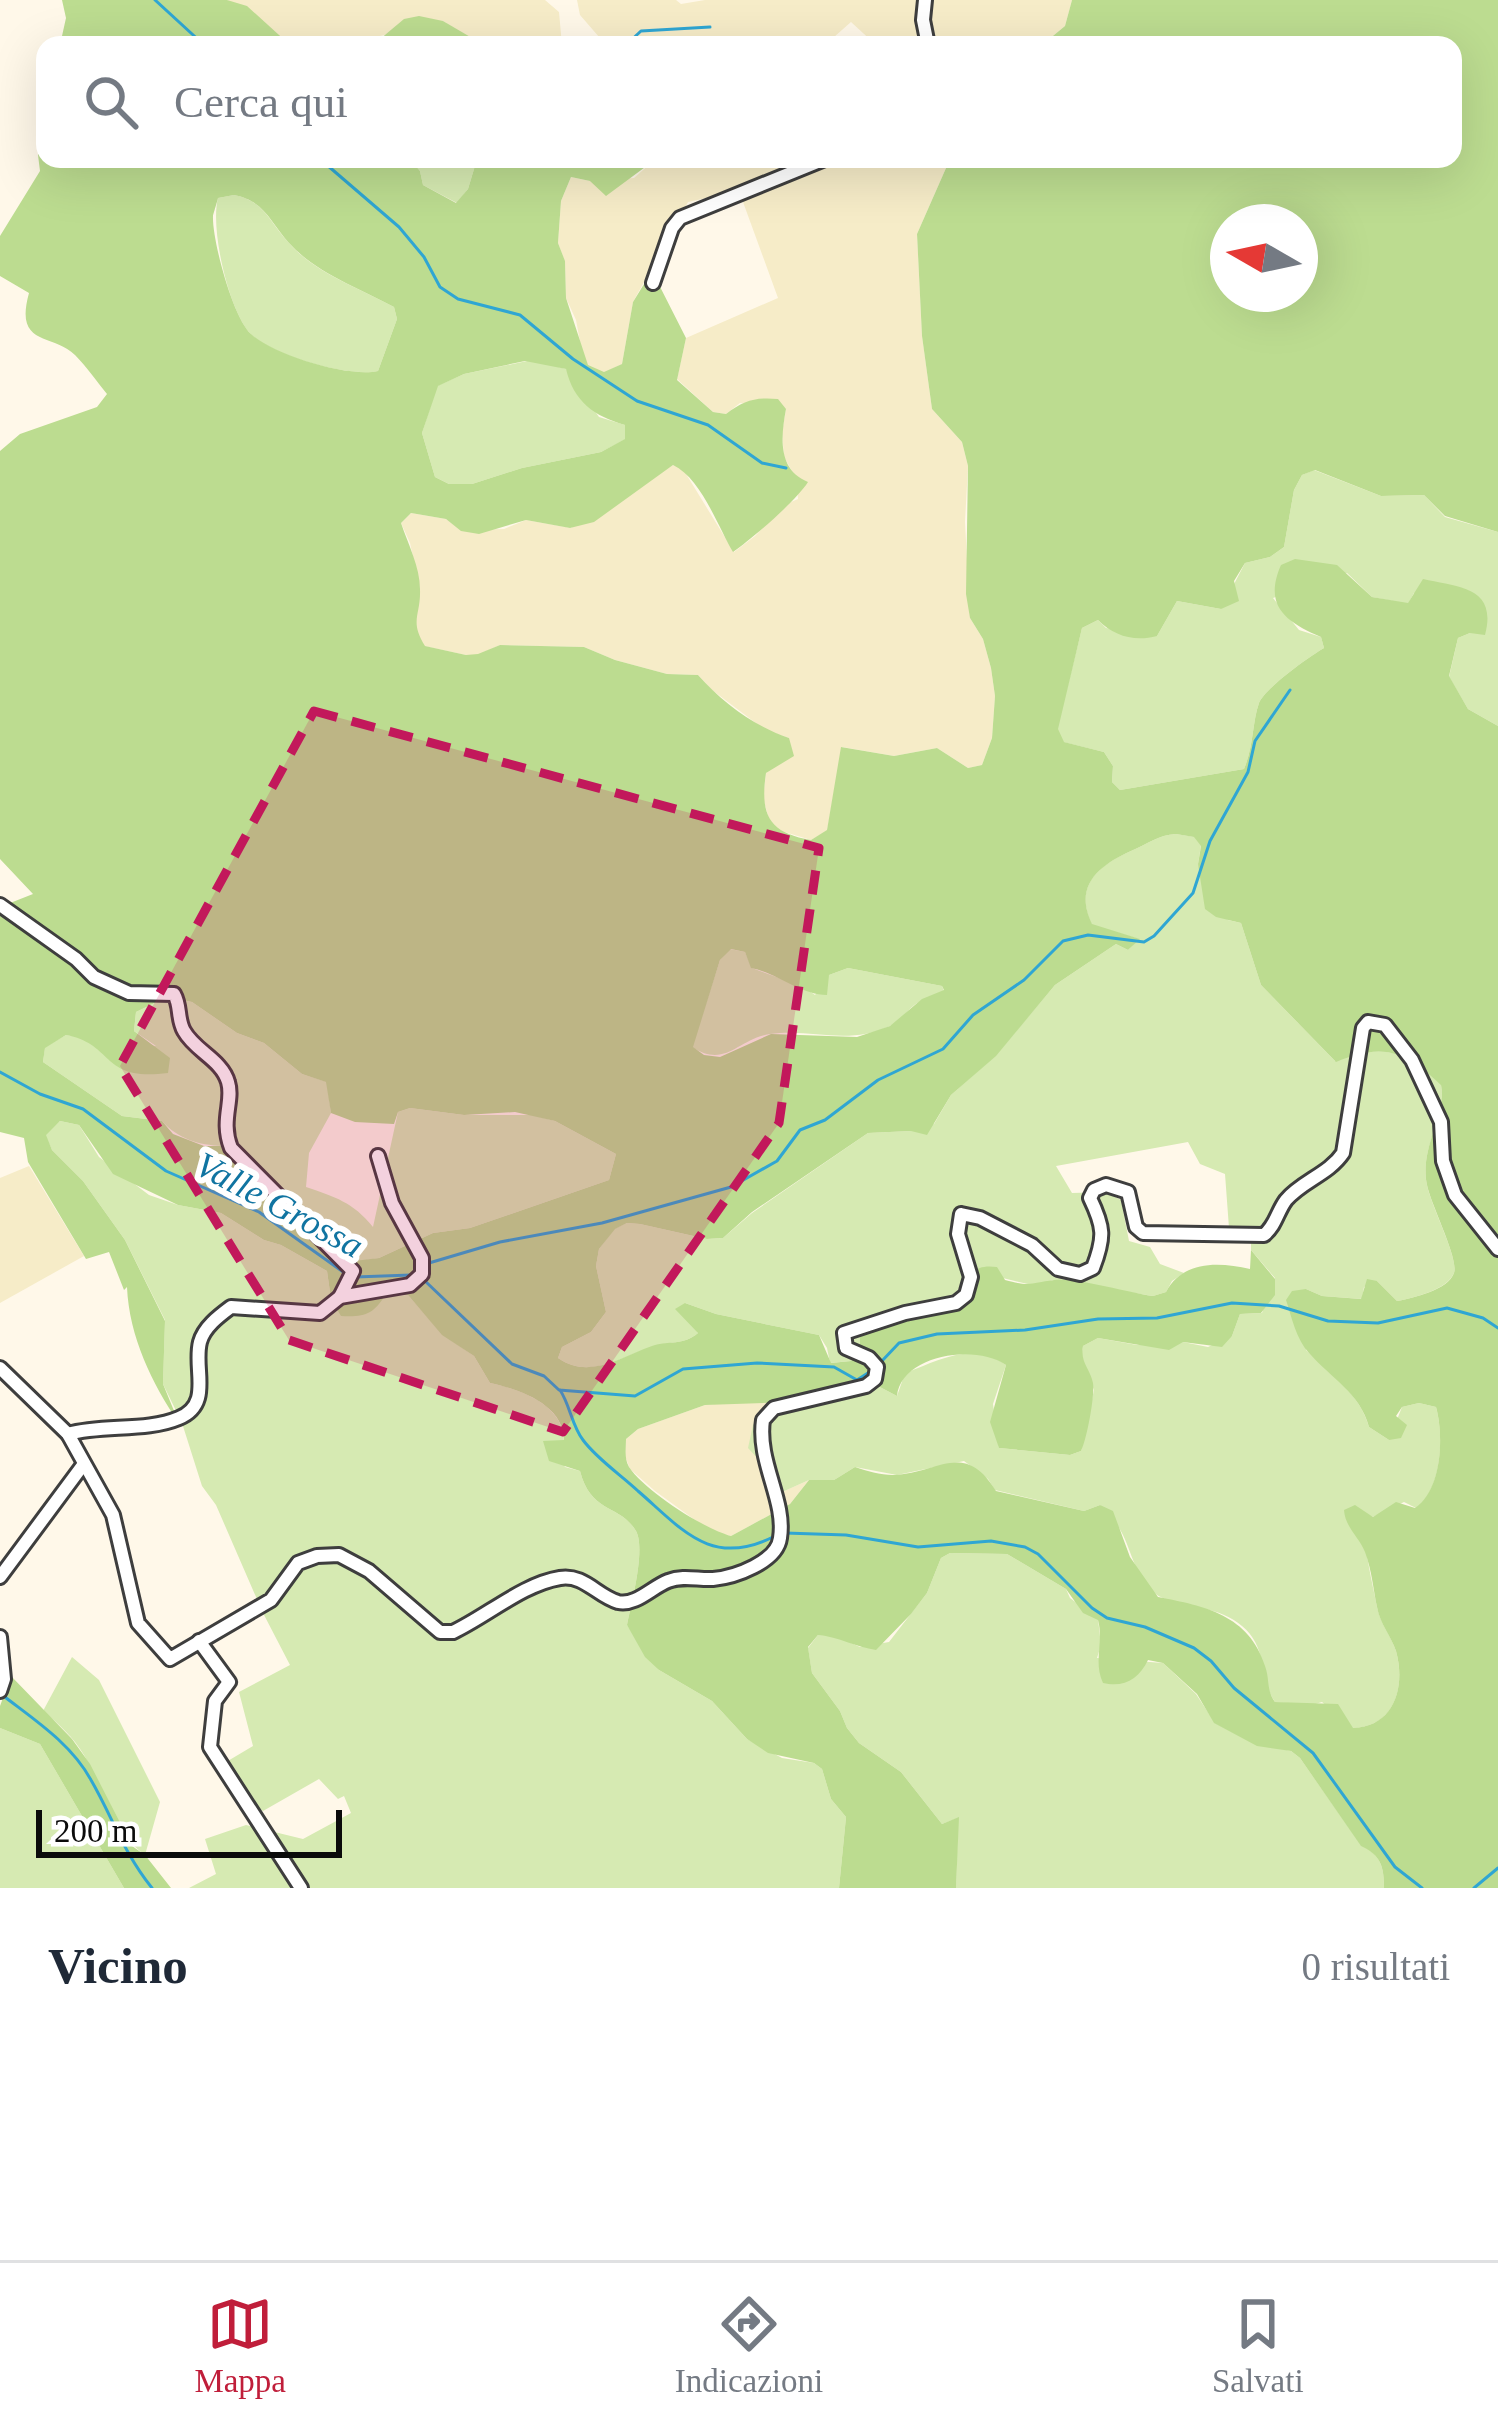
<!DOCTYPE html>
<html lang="it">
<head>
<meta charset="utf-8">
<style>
  body { margin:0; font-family:"Times New Roman",serif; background:#f6f6f7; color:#1f2937 }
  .compass { position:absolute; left:1210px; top:204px; width:108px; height:108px; border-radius:50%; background:#fff; box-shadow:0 12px 48px #0002; rotate:279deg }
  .scale { position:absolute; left:36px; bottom:30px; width:306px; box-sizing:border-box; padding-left:12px; border:6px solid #0b0b0b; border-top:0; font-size:33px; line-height:42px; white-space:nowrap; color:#0b0b0b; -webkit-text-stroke:9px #fff; paint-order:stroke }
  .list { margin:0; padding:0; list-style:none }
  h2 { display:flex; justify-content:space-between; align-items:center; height:156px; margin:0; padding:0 48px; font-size:51px }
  h2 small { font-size:39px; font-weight:400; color:#747a83 }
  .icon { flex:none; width:66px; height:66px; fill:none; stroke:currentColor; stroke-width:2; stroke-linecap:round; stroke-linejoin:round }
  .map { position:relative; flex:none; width:1498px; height:1888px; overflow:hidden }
  .search { position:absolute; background:#fff; box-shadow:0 12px 48px #0002; left:36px; right:36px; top:36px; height:132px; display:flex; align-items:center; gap:30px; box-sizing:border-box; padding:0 42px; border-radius:24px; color:#747a83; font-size:45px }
  .sheet { height:372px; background:#fff }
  nav { display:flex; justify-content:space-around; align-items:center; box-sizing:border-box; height:168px; border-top:3px solid #e0e1e3; background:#fff; font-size:33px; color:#747a83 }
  nav a { display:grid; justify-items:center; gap:6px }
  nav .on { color:#c01e3a }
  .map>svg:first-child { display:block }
  .farmland { fill:#f6ecc8 }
  .green { fill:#d6eab2 }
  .forest { fill:#bcdc90; fill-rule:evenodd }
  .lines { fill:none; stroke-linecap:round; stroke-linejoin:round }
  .stream { stroke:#2fa6d3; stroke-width:3 }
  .minor-casing { stroke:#3e3e3e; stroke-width:18 }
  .minor { stroke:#fff; stroke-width:12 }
  .marked { fill:#c2185b; fill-opacity:0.2; stroke:#c2185b; stroke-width:9; stroke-dasharray:24 15; stroke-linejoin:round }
  .labels { text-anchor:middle; stroke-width:12; stroke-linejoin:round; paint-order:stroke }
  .water-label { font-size:36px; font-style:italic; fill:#1074a1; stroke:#fff }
</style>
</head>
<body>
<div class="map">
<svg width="1498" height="1888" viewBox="0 0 1498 1888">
  <rect width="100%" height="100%" fill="#fff8e9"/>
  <!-- farmland -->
  <g class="farmland">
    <path d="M 227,0 L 545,0 L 559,12 L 562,45 L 477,44 L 443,21 L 380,36 L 373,45 L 290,45 Z"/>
    <path d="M 577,0 L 676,0 L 681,4 L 705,0 L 1072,0 L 1065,26 L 1042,45 L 876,45 L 851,22 L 825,45 L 606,45 L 580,15 Z"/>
    <path d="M 664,159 L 950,159 L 917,234 L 922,336 L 932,409 L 962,442 L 968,466 L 965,522 L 970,618 L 983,639 L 991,668 L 995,696 L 992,738 L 982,765 L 968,768 L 937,748 L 894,756 L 842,747 L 827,831 L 811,840 L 778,830 L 769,819 L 763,798 L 766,773 L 778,763 L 789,738 L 765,730 L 712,690 L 698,675 L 667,674 L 615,660 L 584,647 L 500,645 L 478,655 L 466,655 L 424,646 L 414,628 L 420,589 L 410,543 L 401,523 L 411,513 L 446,519 L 461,530 L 504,529 L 526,520 L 571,528 L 673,465 L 683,469 L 734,552 L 755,536 L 784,505 L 798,499 L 796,478 L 784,457 L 782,432 L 786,409 L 740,403 L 726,414 L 713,412 L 677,379 L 686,338 L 778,298 L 739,191 L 688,202 L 633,302 L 622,364 L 604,373 L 588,366 L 581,347 L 576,320 L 566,298 L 565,262 L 558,243 L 561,201 L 571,177 L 590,181 L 634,178 L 652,162 Z"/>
    <path d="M 29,1166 L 84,1256 L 0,1303 L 0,1178 Z"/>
    <path d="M 732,1402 L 770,1402 L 753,1425 L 766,1481 L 780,1493 L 809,1480 L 790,1504 L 731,1536 L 710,1531 L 655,1491 L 630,1469 L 625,1456 L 626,1439 L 638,1429 L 705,1405 Z"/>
  </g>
  <!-- green -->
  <g class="green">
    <path d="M 410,159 L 477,159 L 468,189 L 457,203 L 423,185 L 420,171 Z"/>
    <path d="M 234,195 C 265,201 269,222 289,243 C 315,273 359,288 394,307 L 397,319 L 378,371 C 349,378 266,354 248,331 C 228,305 210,229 218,198 Z"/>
    <path d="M 532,360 L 566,369 L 599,417 L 625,425 L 626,439 L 601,452 L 522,468 L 472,484 L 449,484 L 435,477 L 422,433 L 437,386 L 464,374 Z"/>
    <path d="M 1314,470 L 1381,496 L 1424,495 L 1445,517 L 1498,532 L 1498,726 L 1468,709 L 1449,677 L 1458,638 L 1470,633 L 1414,593 L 1408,604 L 1372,597 L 1347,573 L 1273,598 L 1299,630 L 1321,637 L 1324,648 C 1310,656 1265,688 1259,703 C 1252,723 1254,745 1244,769 L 1120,790 L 1112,782 L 1113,766 L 1104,752 L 1063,742 L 1057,729 L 1082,628 L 1098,620 L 1106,628 L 1157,636 L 1177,601 L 1221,609 L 1245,563 L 1270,557 L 1284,547 L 1294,490 L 1302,475 Z"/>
    <path d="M 1176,834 L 1195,837 L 1201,845 L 1198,864 L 1228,920 L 1241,923 L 1261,985 L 1335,1061 C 1383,1042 1404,1051 1441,1084 C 1447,1115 1419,1149 1427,1185 C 1431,1206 1459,1259 1454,1273 C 1447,1290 1413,1298 1397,1301 L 1377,1281 L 1364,1287 L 1362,1299 L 1322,1296 L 1306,1289 L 1306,1350 C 1330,1373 1360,1394 1369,1427 L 1389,1440 L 1402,1407 L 1419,1403 L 1436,1407 C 1444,1436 1442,1490 1416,1508 L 1404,1502 L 1373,1517 L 1364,1513 C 1363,1546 1371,1576 1377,1607 C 1380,1623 1391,1636 1396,1651 C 1406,1688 1394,1727 1352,1728 L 1322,1702 L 1312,1705 L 1275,1702 C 1260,1681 1268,1647 1242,1626 C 1219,1606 1189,1609 1163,1598 C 1139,1588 1133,1556 1123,1535 C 1118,1524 1108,1514 1100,1505 L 1084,1511 L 995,1490 L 988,1479 L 964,1461 L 897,1475 L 855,1467 L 834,1480 L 809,1480 L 780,1493 L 770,1491 L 760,1461 L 748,1448 L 753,1425 L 770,1402 L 876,1385 L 897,1396 L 905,1373 C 940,1360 972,1341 1006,1365 L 993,1404 L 999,1448 L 1070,1455 L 1081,1451 L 1094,1390 L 1081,1357 L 1083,1346 L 1098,1338 L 1137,1345 L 1183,1342 L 1208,1347 L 1232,1336 L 1240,1314 L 1262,1313 L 1275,1278 L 1251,1250 L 1251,1234 L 1229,1228 L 1225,1174 L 1200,1164 L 1188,1142 L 1056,1166 L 1072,1193 L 1106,1192 L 1121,1200 L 1129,1241 L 1150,1247 L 1160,1264 L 1184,1273 L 1172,1281 L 1166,1292 L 1153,1296 L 1053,1280 L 1036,1286 L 970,1270 L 956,1293 L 860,1348 L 851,1361 L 830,1363 L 827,1348 L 819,1335 L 716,1314 L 685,1303 L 698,1333 C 683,1346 669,1340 652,1347 C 621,1357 589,1380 558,1358 L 562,1347 L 591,1332 L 606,1312 L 596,1266 L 599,1249 L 614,1229 L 627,1223 L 640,1224 L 707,1239 L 723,1238 L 752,1213 L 868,1133 L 911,1131 L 934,1124 L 951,1095 L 996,1055 L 1055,985 L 1116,944 L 1128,950 L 1139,939 L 1092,925 C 1073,885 1099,865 1131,851 C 1148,844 1158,835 1176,834 Z"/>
    <path d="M 730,949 L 745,952 L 752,968 L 804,987 L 815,995 L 829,975 L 848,968 L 942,986 L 944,991 C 936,995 926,998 919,1002 C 908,1008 901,1021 890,1026 C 847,1046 812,1028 770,1034 C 737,1039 726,1069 692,1047 L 720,960 Z"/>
    <path d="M 167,997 L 192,1002 L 237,1033 L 264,1043 L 302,1074 L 327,1082 L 331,1113 L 309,1153 L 306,1187 C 335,1197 353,1202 373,1227 L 398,1112 L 410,1108 L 464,1115 L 532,1115 L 555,1121 L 616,1154 L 609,1180 L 470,1228 L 433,1233 L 379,1258 L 354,1262 L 335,1253 L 322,1228 L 222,1146 C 199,1145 178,1139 162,1121 L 122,1116 L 43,1062 L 45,1047 L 66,1035 L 156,1046 L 134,1031 L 136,1012 Z"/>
    <path d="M 60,1121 L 79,1125 L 99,1157 L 149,1195 L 178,1205 L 221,1213 L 264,1240 L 281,1245 L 327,1271 L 331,1299 L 408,1295 L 442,1334 L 474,1356 L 490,1383 C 520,1389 564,1405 564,1441 L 553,1442 L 565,1467 L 580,1471 C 591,1514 620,1504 636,1531 C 646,1549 631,1605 627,1625 L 659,1670 L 712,1701 L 747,1739 L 782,1758 L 814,1763 L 822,1769 L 831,1799 L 846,1817 L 839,1888 L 189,1888 L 216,1874 L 205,1839 L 246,1825 L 303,1839 L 351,1813 L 344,1796 L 338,1799 L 319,1779 L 263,1811 L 230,1789 L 216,1768 L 253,1746 L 239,1692 L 290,1665 L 263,1613 L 216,1505 L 202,1486 L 182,1423 L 163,1384 L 165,1320 L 125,1240 L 83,1181 L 52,1150 L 45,1135 Z"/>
    <path d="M 950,1553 L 1007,1554 L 1066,1589 L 1070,1598 L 1098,1619 L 1101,1645 L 1097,1658 L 1163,1663 L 1196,1694 L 1215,1723 L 1251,1742 L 1291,1751 L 1300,1758 L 1361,1845 C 1381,1855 1384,1867 1384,1888 L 956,1888 L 958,1818 L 942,1824 L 901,1772 L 859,1743 L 847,1728 L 840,1711 L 812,1673 L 808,1648 L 818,1635 L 836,1636 L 860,1647 L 889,1642 L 927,1593 L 941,1558 Z"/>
    <path d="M 72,1657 L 99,1680 L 160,1802 L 145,1855 C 113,1832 103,1787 84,1755 C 73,1737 59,1724 43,1711 Z"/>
    <path d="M 0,1728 L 40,1744 L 124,1888 L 0,1888 Z"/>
  </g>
  <!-- forest -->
  <g class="forest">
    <path d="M 62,0 L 227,0 L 247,6 L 290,45 L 60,45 L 66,18 Z"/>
    <path d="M 1072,0 L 1498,0 L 1498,532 L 1445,516 L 1424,495 L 1381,496 L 1315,470 L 1302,475 L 1294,490 L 1284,547 L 1270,557 L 1245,563 L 1234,581 L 1239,601 L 1221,609 L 1177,601 L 1157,636 C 1134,642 1114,636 1098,620 L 1082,628 L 1058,729 L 1064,742 L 1104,752 L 1113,766 L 1112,782 L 1120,790 L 1244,769 C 1254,745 1252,723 1259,703 C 1265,688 1310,656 1324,648 L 1321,637 C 1286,622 1263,606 1281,565 L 1295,559 L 1337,565 L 1372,597 L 1408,603 L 1423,579 C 1457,587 1498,586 1485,635 L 1470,633 L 1458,638 L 1449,676 L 1468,709 L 1498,726 L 1498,1888 L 1384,1888 C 1384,1867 1381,1855 1361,1846 L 1300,1758 L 1291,1751 L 1257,1746 L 1214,1723 L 1197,1694 L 1163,1663 L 1148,1660 C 1139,1679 1124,1688 1103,1683 C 1093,1662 1104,1642 1098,1620 L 1083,1613 L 1066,1589 L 1007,1554 L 950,1553 L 941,1558 L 927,1593 L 911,1614 L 876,1650 C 856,1647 839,1637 818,1635 L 808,1647 L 812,1673 L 840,1711 L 847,1728 L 859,1743 L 901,1772 L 942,1824 L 959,1817 L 956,1888 L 839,1888 L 846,1817 L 831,1799 L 822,1769 L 814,1763 L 768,1753 L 747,1739 L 712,1701 L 659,1670 L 645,1657 L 627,1625 C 631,1605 646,1549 636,1531 C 620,1504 591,1514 580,1471 L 549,1461 L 543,1441 L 564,1440 C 564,1405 519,1389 490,1383 L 474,1356 L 442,1335 L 408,1295 L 386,1294 C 373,1315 365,1317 341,1316 L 331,1299 L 327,1271 L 281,1245 L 264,1240 L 221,1213 L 178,1205 L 113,1174 L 79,1125 L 60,1121 L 46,1135 L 52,1150 L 83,1181 L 125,1240 L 165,1321 L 163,1384 L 179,1423 C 152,1384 129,1336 127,1287 L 124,1290 L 109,1252 L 86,1259 L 28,1162 L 24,1138 L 0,1132 L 0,907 L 33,894 L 0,859 L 0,451 L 20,434 L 97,407 L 107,394 C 97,382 87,367 75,355 C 52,333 14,347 29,293 L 0,276 L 0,236 L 40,171 L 38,155 L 45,133 L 45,159 L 410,159 L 420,171 L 423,185 L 456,203 L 468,189 L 477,159 L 664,159 L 652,162 L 606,196 L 590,181 L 571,177 L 561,201 L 558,243 L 565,261 L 566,298 L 588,365 L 604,372 L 622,364 L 633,302 L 652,271 L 686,338 L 677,380 L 713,412 L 726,414 C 744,400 756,397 778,399 L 786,409 C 781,436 777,470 808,482 C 796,501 753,538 733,552 C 718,527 701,478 673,465 L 594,522 L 570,528 L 526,520 L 479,534 L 461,531 L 446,519 L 411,513 L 401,523 C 408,544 420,567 420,589 C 421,616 409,620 425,646 L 466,655 L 478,654 L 500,645 L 584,647 L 615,660 L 667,674 L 698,675 C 723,703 754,726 789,738 L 794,756 L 766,773 C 760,814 768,833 811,840 L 827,830 L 841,747 L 894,756 L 937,748 L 968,768 L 982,765 L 992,738 L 995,696 L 991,668 L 983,639 L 970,618 L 966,594 L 968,466 L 962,442 L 932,409 L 922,336 L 917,234 L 950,159 L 1453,159 L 1453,45 L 1042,45 L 1065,26 ZM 234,195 C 265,201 270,222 289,243 C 316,273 359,288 394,307 L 397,319 L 378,371 C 349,378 273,355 251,334 C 233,318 212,240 213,216 C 213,215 218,199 218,198 ZM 1228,222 L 1300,222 L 1300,294 L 1228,294 ZM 525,361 L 566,369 C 574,402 594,416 625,425 L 625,439 L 601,452 L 522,468 L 472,484 L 449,484 L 435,477 L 422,433 L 438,386 L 464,374 ZM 1176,834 L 1194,837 L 1201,846 L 1198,864 L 1205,909 L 1216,917 L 1241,923 L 1261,985 L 1336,1062 C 1383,1042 1405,1051 1441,1085 C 1447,1113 1419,1149 1427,1185 C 1431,1205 1459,1259 1454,1273 C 1448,1290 1413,1298 1397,1301 L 1377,1281 L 1367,1279 L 1361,1299 L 1322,1296 L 1306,1289 L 1292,1291 L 1286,1300 C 1292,1318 1296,1339 1309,1353 C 1331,1378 1360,1393 1369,1427 L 1389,1440 L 1401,1438 L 1407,1425 L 1396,1416 L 1402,1407 L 1419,1403 L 1436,1407 C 1444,1436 1442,1490 1415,1508 L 1396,1502 L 1373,1517 L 1355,1505 L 1344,1510 C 1345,1527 1359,1537 1365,1552 C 1372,1571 1373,1588 1377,1607 C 1380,1624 1391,1636 1396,1651 C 1406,1687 1394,1727 1353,1728 L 1338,1704 L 1275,1702 C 1266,1690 1270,1679 1265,1666 C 1249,1615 1205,1606 1158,1597 L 1130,1557 L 1113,1511 L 1100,1505 L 1084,1511 L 996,1491 C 964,1439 938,1474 893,1475 C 880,1475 867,1471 855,1467 L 834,1480 L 809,1480 L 790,1504 L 731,1536 C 704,1529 645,1491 629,1467 C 624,1458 626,1449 626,1439 L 638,1429 L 705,1405 L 789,1402 L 876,1385 L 897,1396 C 901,1355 975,1343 1006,1365 L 990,1422 L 999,1448 L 1070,1455 L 1081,1451 C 1087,1439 1095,1395 1093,1383 C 1090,1368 1080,1363 1083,1346 L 1098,1338 L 1169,1350 L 1183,1342 L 1222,1347 L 1232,1336 L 1240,1314 L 1261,1313 L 1275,1295 L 1275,1279 L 1251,1250 L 1250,1269 C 1219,1262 1183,1260 1166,1292 L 1153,1296 C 1124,1292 1081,1278 1054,1280 C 1031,1283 1031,1287 1005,1280 L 997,1267 C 968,1263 971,1281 952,1296 C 928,1315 889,1323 860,1334 L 860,1348 L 851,1361 L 831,1363 L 819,1335 L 716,1314 L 685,1303 L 675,1309 L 698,1333 C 683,1346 669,1340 652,1346 C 621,1357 589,1380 558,1358 L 562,1347 L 591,1332 L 606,1312 L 596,1266 L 599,1249 L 615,1229 L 627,1223 L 640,1224 L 707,1239 L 723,1238 L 752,1212 L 868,1133 L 911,1131 L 927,1135 L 951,1095 L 996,1056 L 1055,985 L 1116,944 L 1128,950 L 1140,939 L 1092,924 C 1073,885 1100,865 1131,851 C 1148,844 1158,835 1176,834 ZM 731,949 L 745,952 L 751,968 C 777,973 801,995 827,995 L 829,975 L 848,968 L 942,986 L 944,990 L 922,999 L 890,1026 L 857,1037 L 771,1034 L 720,1057 L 704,1055 L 693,1047 L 720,960 ZM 167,997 L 192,1002 L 237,1033 L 264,1043 L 302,1074 L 326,1082 L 331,1113 L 355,1122 L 394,1124 L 398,1112 L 410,1108 L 464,1115 L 515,1112 L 555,1121 L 616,1154 L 609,1180 L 470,1228 L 433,1233 L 379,1258 L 354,1261 L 335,1253 L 322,1228 L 271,1189 L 247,1162 L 222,1146 L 204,1146 L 173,1134 L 162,1121 L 122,1116 L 43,1062 L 45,1048 L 66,1035 C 115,1044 100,1082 168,1073 L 170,1058 L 134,1031 L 136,1012 Z"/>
    <path d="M 419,16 L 443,21 L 484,45 L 373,45 L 404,19 Z"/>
    <path d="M 11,1676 L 72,1739 L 90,1764 L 132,1846 L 145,1855 L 171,1888 L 124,1888 L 40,1744 L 0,1728 L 0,1706 Z"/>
  </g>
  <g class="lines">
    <!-- stream -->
    <g class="stream">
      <path d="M 155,0 L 204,45"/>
      <path d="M 626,45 L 641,31 L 710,27"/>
      <path d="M 320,159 L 399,227 L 424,257 L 440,287 L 458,299 L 520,315 L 573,359 L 637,401 L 708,425 L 762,463 L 786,468"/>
      <path d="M 0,1072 L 40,1094 L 83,1109 L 166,1171 L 259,1212 L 346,1274"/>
      <path d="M 429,1263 L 500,1242 L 602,1223 L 731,1187 L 777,1161 L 800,1130 L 825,1120 L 878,1080 L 943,1049 L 973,1015 L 1024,980 L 1063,941 L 1088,935 L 1144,942 L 1154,936 L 1193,893 L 1210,841 L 1248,772 L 1255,741 L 1290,690"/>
      <path d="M 355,1277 L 411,1275"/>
      <path d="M 425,1281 L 512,1364 L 544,1376 L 559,1390 L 635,1396 L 683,1369 L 757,1363 L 834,1367 L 857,1380 L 871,1371"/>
      <path d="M 881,1362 L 899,1343 L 937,1334 L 1025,1330 L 1098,1319 L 1157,1318 L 1232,1303 L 1279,1306 L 1328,1321 L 1378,1323 L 1447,1308 L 1483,1318 L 1498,1328"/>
      <path d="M 560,1390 C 570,1405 572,1426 583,1440 C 597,1459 621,1475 638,1491 C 682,1529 711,1569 775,1536"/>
      <path d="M 785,1533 L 846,1535 L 918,1547 L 991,1541 L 1025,1547 L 1038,1554 L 1092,1608 L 1107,1618 L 1145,1627 L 1194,1648 L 1211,1661 L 1234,1688 L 1313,1753 L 1395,1867 L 1422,1888"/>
      <path d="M 1,1694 C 33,1719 71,1743 91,1780 C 113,1818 123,1852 152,1888"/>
      <path d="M 1474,1888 L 1498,1868"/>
    </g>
    <defs>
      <g id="minor">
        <path d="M 925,0 L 923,20 L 928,45"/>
        <path d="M 653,283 L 672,228 L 680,218 L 825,159"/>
        <path d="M 0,905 L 76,959 L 94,977 L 129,993 L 174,994 C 181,1006 177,1019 184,1031 C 195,1051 222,1060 228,1082 C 234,1101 220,1120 231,1148 L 353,1271 L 340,1297"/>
        <path d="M 0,1368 L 68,1434 L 113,1515 L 138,1623 L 170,1659 L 271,1600 L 298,1563 L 317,1556 L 339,1555 L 369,1571 L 440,1632 L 453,1632 C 487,1616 523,1584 560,1578 C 584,1574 597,1596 618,1602 C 636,1606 652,1587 668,1581 C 684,1575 698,1580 713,1579 C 735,1577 777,1562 780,1538 C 786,1500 757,1462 763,1420 L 774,1408 L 866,1386 L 875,1379 L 877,1367 L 869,1358 L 846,1348 L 844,1333 L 905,1313 L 956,1303 L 966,1295 L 971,1277 L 958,1234 L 961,1214 L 980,1218 L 1032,1245 L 1058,1269 L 1080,1274 L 1093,1268 C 1105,1237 1104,1227 1090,1198 L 1094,1190 L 1106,1185 L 1128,1192 L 1136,1227 L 1143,1233 L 1264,1235 C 1276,1225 1277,1212 1286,1200 C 1302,1181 1329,1174 1343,1153 L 1363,1028 L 1368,1022 L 1385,1025 L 1412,1060 L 1441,1122 L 1443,1161 L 1455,1195 L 1498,1249"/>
        <path d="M 68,1434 C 103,1424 146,1432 179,1418 C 213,1404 193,1369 200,1342 C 204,1327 219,1316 231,1307 L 320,1313 L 340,1297 L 410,1285 L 422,1274 L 422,1258 L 392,1203 L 378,1156"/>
        <path d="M 0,1577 L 83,1465"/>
        <path d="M 0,1637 L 4,1679 L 0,1691"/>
        <path d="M 199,1641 L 229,1682 L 215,1701 L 210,1747 L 301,1888"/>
      </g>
    </defs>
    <!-- minor casing -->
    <use href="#minor" class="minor-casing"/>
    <!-- minor -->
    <use href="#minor" class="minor"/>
  </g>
  <!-- marked area -->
  <path class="marked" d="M 314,711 L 819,848 L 779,1123 L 563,1432 L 289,1340 L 120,1066 Z"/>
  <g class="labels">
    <!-- water labels -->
    <g class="water-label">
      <text transform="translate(280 1204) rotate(28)" y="13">Valle Grossa</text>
    </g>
  </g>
</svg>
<svg class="compass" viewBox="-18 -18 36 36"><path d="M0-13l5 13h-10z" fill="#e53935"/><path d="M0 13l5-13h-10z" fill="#747a83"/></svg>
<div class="scale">200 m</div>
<div class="search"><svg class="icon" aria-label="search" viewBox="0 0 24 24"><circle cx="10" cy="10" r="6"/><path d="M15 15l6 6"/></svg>Cerca qui</div>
</div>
<section class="sheet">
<h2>Vicino<small>0 risultati</small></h2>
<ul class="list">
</ul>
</section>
<nav>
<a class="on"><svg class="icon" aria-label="map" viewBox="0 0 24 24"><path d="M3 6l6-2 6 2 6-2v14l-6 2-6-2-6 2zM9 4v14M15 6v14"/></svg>Mappa</a>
<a><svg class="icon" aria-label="directions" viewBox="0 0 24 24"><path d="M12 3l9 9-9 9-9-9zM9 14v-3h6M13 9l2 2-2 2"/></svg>Indicazioni</a>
<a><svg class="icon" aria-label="saved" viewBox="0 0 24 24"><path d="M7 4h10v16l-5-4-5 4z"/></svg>Salvati</a>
</nav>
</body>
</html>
